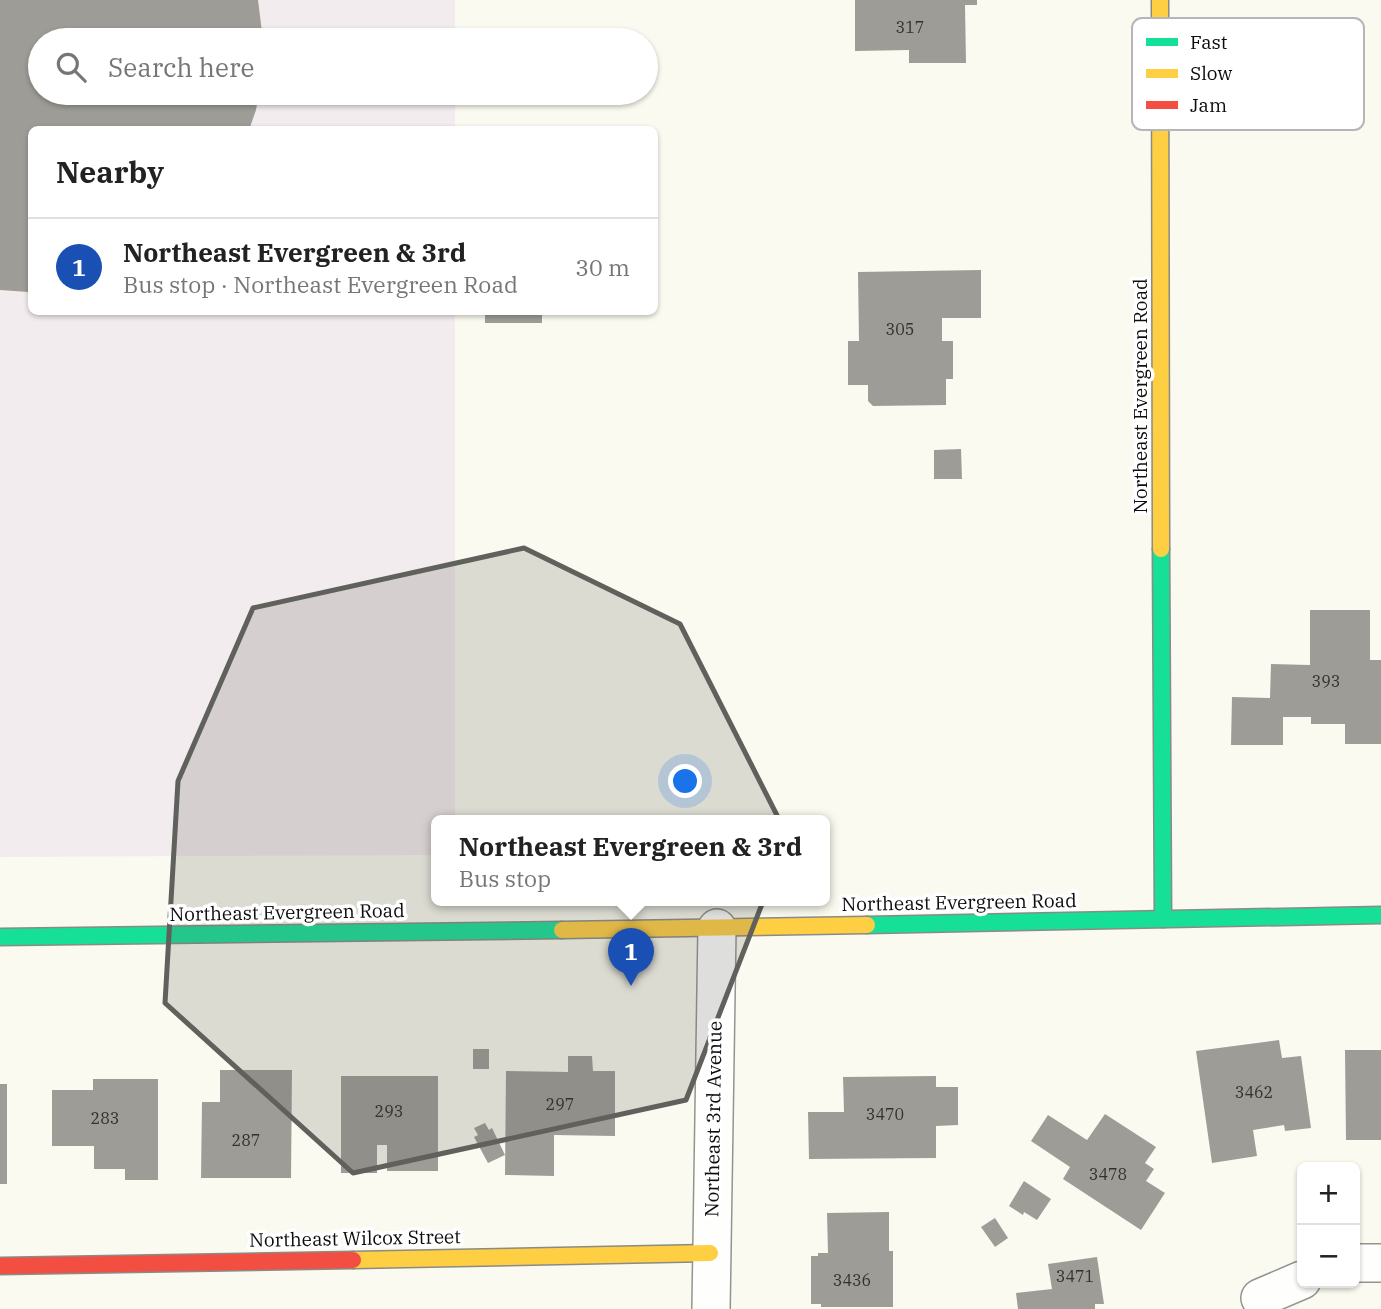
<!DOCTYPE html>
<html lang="en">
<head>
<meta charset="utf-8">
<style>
  body { margin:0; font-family:"IBM Plex Serif",serif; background:#f6f6f6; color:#222 }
  .controls { position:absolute; right:21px; bottom:21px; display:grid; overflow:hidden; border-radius:10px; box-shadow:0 2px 5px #0004 }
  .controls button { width:63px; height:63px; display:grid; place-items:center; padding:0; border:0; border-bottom:2px solid #e0e0e0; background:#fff; color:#222; font:35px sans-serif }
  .you { position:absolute; left:686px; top:782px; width:24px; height:24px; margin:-18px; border:5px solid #fff; border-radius:50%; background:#1a73e8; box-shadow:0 0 0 10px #1a73e833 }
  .badge { display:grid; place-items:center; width:46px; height:46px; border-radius:50%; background:#2563eb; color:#fff; font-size:23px; font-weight:700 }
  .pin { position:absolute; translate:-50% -58px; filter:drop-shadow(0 2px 4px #0008) }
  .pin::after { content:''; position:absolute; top:37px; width:24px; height:21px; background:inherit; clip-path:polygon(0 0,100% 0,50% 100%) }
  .popup { position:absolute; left:431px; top:815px; width:399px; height:91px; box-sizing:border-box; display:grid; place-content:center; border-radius:10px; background:#fff; filter:drop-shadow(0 2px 5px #0005); font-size:23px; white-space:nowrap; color:#767676 }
  .popup b { font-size:26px; color:#222 }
  .popup::after { content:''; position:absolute; left:50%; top:100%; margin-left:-14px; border:14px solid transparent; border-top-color:#fff }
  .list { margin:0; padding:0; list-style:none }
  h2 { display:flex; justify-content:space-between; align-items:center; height:91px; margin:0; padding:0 28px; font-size:30px }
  h2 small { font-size:23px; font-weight:400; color:#767676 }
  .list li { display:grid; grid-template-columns:46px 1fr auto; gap:21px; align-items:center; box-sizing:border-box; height:98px; padding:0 28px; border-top:2px solid #e0e0e0 }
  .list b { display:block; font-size:26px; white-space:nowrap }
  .list p { margin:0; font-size:23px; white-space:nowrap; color:#767676 }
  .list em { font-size:23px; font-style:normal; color:#767676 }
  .icon { flex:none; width:38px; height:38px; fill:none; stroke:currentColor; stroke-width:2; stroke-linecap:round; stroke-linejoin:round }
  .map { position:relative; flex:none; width:1381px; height:1309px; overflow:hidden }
  .search { position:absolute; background:#fff; box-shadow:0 2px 5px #0004; left:28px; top:28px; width:630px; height:77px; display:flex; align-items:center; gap:18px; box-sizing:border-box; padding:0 24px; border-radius:38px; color:#767676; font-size:26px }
  .panel { position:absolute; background:#fff; box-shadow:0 2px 5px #0004; left:28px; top:126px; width:630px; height:189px; border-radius:10px }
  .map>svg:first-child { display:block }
  .industrial { fill:#f3ecee }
  .building { fill:#9e9c96 }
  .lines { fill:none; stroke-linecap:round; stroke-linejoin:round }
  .street-casing { stroke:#94948f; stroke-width:40 }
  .fast-casing { stroke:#8b8a86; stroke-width:19 }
  .slow-casing { stroke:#8b8a86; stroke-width:19 }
  .jam-casing { stroke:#8b8a86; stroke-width:19 }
  .street { stroke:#fefefd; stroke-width:37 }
  .fast { stroke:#16e098; stroke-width:16 }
  .slow { stroke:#ffcf43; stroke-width:16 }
  .jam { stroke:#f24e42; stroke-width:16 }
  .marked { fill:#60605c; fill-opacity:0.2; stroke:#60605c; stroke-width:5; stroke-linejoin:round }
  .labels { text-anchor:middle; stroke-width:7; stroke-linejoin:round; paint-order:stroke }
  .number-label { font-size:16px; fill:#31312f }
  .street-label { font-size:19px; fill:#0d0d0d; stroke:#fff }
  .key { fill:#fff; stroke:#b6b6b6; stroke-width:2 }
  .key-label { font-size:19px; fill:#0d0d0d }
</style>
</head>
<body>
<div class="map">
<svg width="1381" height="1309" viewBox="0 0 1381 1309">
  <rect width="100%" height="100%" fill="#fbfaf0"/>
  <!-- industrial -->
  <path class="industrial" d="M 0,0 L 455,0 L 455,40 L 40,40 L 40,93 L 455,93 L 455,129 L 32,130 L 32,312 L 455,312 L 455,820 L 437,820 L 437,855 L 0,857 Z"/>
  <!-- building -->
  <g class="building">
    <path d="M 0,0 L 258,0 L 263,40 L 40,40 L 40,93 L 259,93 L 256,110 L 249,130 L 32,130 L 32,291 L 28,292 L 0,290 Z"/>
    <path d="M 855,0 L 977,0 L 977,5 L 965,5 L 966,63 L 909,63 L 909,50 L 855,51 Z"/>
    <path d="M 981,270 L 981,318 L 942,318 L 942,341 L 953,341 L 953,379 L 946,379 L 946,405 L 873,406 L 868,401 L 868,385 L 848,385 L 848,341 L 859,341 L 858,272 Z"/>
    <rect x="485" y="312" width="57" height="11"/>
    <path d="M 961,449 L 962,479 L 934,479 L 934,450 Z"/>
    <path d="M 1310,610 L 1370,610 L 1370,660 L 1381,660 L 1381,744 L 1345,744 L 1345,724 L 1311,724 L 1311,717 L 1283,717 L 1283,745 L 1231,745 L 1232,697 L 1270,698 L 1271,664 L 1310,665 Z"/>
    <path d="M 1279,1040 L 1282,1058 L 1301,1056 L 1311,1128 L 1285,1131 L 1284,1125 L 1253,1130 L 1257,1156 L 1212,1163 L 1196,1051 Z"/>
    <rect x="473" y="1049" width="16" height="20"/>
    <path d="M 1345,1050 L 1381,1050 L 1381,1140 L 1346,1140 Z"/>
    <path d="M 568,1056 L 592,1056 L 593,1071 L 615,1071 L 615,1136 L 554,1135 L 554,1176 L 505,1175 L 506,1071 L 568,1072 Z"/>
    <path d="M 220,1070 L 292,1070 L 291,1178 L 201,1178 L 202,1102 L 220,1102 Z"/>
    <path d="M 341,1076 L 438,1076 L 438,1171 L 387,1171 L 387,1145 L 377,1145 L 377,1173 L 341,1173 Z"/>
    <path d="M 936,1076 L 936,1087 L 958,1087 L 958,1125 L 936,1126 L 936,1158 L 809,1159 L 808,1112 L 844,1112 L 843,1077 Z"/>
    <path d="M 93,1079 L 158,1079 L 158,1180 L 125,1180 L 125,1169 L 94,1169 L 94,1146 L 52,1146 L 52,1090 L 93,1090 Z"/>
    <rect x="0" y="1084" width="7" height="100"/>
    <path d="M 1105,1114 L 1156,1147 L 1145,1163 L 1154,1169 L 1146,1181 L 1165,1193 L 1141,1230 L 1063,1179 L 1070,1167 L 1031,1141 L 1048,1115 L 1087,1140 Z"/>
    <path d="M 485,1123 L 489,1130 L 492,1128 L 505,1155 L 488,1163 L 474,1137 L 478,1135 L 474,1128 Z"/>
    <path d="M 1024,1181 L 1051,1199 L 1037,1220 L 1024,1212 L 1023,1215 L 1009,1206 Z"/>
    <path d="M 889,1212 L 889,1251 L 893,1251 L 893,1307 L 821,1307 L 821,1304 L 811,1304 L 811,1256 L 818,1256 L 818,1253 L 828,1253 L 827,1213 Z"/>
    <path d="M 995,1218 L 1008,1238 L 995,1247 L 981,1227 Z"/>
    <path d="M 1097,1257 L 1104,1304 L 1095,1304 L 1095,1309 L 1018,1309 L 1016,1293 L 1052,1289 L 1048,1264 Z"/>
  </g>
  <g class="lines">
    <defs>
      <g id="street">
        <path d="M 1355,1263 L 1381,1263"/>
        <path d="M 1260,1298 L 1302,1280"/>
        <path d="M 711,1309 L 717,928"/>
      </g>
      <g id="fast">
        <path d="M 1161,549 L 1163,919"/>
        <path d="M 867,925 L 1381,915"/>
        <path d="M 0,937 L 562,930"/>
      </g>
      <g id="slow">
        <path d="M 1160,0 L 1161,549"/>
        <path d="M 562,930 L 867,925"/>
        <path d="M 353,1260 L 710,1253"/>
      </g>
      <path id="jam" d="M 0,1266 L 353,1260"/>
    </defs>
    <!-- street casing -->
    <use href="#street" class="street-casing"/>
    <!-- fast casing -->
    <use href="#fast" class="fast-casing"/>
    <!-- slow casing -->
    <use href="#slow" class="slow-casing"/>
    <!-- jam casing -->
    <use href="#jam" class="jam-casing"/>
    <!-- street -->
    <use href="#street" class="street"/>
    <!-- fast -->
    <use href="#fast" class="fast"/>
    <!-- slow -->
    <use href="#slow" class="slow"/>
    <!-- jam -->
    <use href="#jam" class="jam"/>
  </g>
  <!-- marked area -->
  <path class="marked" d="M 524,548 L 680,624 L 788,837 L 686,1100 L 353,1173 L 165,1003 L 178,781 L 253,608 Z"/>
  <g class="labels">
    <!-- number labels -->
    <g class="number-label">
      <text x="910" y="33">317</text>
      <text x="900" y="335">305</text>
      <text x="1326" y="687">393</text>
      <text x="1254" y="1098">3462</text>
      <text x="560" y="1110">297</text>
      <text x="389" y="1117">293</text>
      <text x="885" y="1120">3470</text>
      <text x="105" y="1124">283</text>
      <text x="246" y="1146">287</text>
      <text x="1108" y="1180">3478</text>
      <text x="1075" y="1282">3471</text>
      <text x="852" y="1286">3436</text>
    </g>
    <!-- street labels -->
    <g class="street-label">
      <text transform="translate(1140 396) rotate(-90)" y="7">Northeast Evergreen Road</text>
      <text transform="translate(959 902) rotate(-1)" y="7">Northeast Evergreen Road</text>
      <text transform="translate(287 912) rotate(-1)" y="7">Northeast Evergreen Road</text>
      <text transform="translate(713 1119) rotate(-89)" y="7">Northeast 3rd Avenue</text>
      <text transform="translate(355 1238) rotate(-1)" y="7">Northeast Wilcox Street</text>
    </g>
  </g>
  <!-- legend -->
  <rect x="1132" y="18" width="232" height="112" rx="10" class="key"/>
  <rect x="1146" y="38" width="32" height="8" fill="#16e098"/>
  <rect x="1146" y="69" width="32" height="9" fill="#ffcf43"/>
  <rect x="1146" y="101" width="32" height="8" fill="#f24e42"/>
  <g class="key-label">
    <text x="1190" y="49">Fast</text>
    <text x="1190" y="80">Slow</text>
    <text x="1190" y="112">Jam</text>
  </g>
</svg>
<div class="controls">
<button>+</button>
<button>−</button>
</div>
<div class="you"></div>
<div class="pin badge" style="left:631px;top:986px;background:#1a4fb4">1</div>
<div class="popup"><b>Northeast Evergreen &amp; 3rd</b>Bus stop</div>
<div class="search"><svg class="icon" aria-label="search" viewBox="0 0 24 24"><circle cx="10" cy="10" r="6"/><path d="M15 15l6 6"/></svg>Search here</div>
<section class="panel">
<h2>Nearby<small></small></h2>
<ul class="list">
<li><span class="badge" style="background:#1a4fb4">1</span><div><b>Northeast Evergreen &amp; 3rd</b><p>Bus stop · Northeast Evergreen Road</p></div><em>30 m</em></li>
</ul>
</section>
</div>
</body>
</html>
